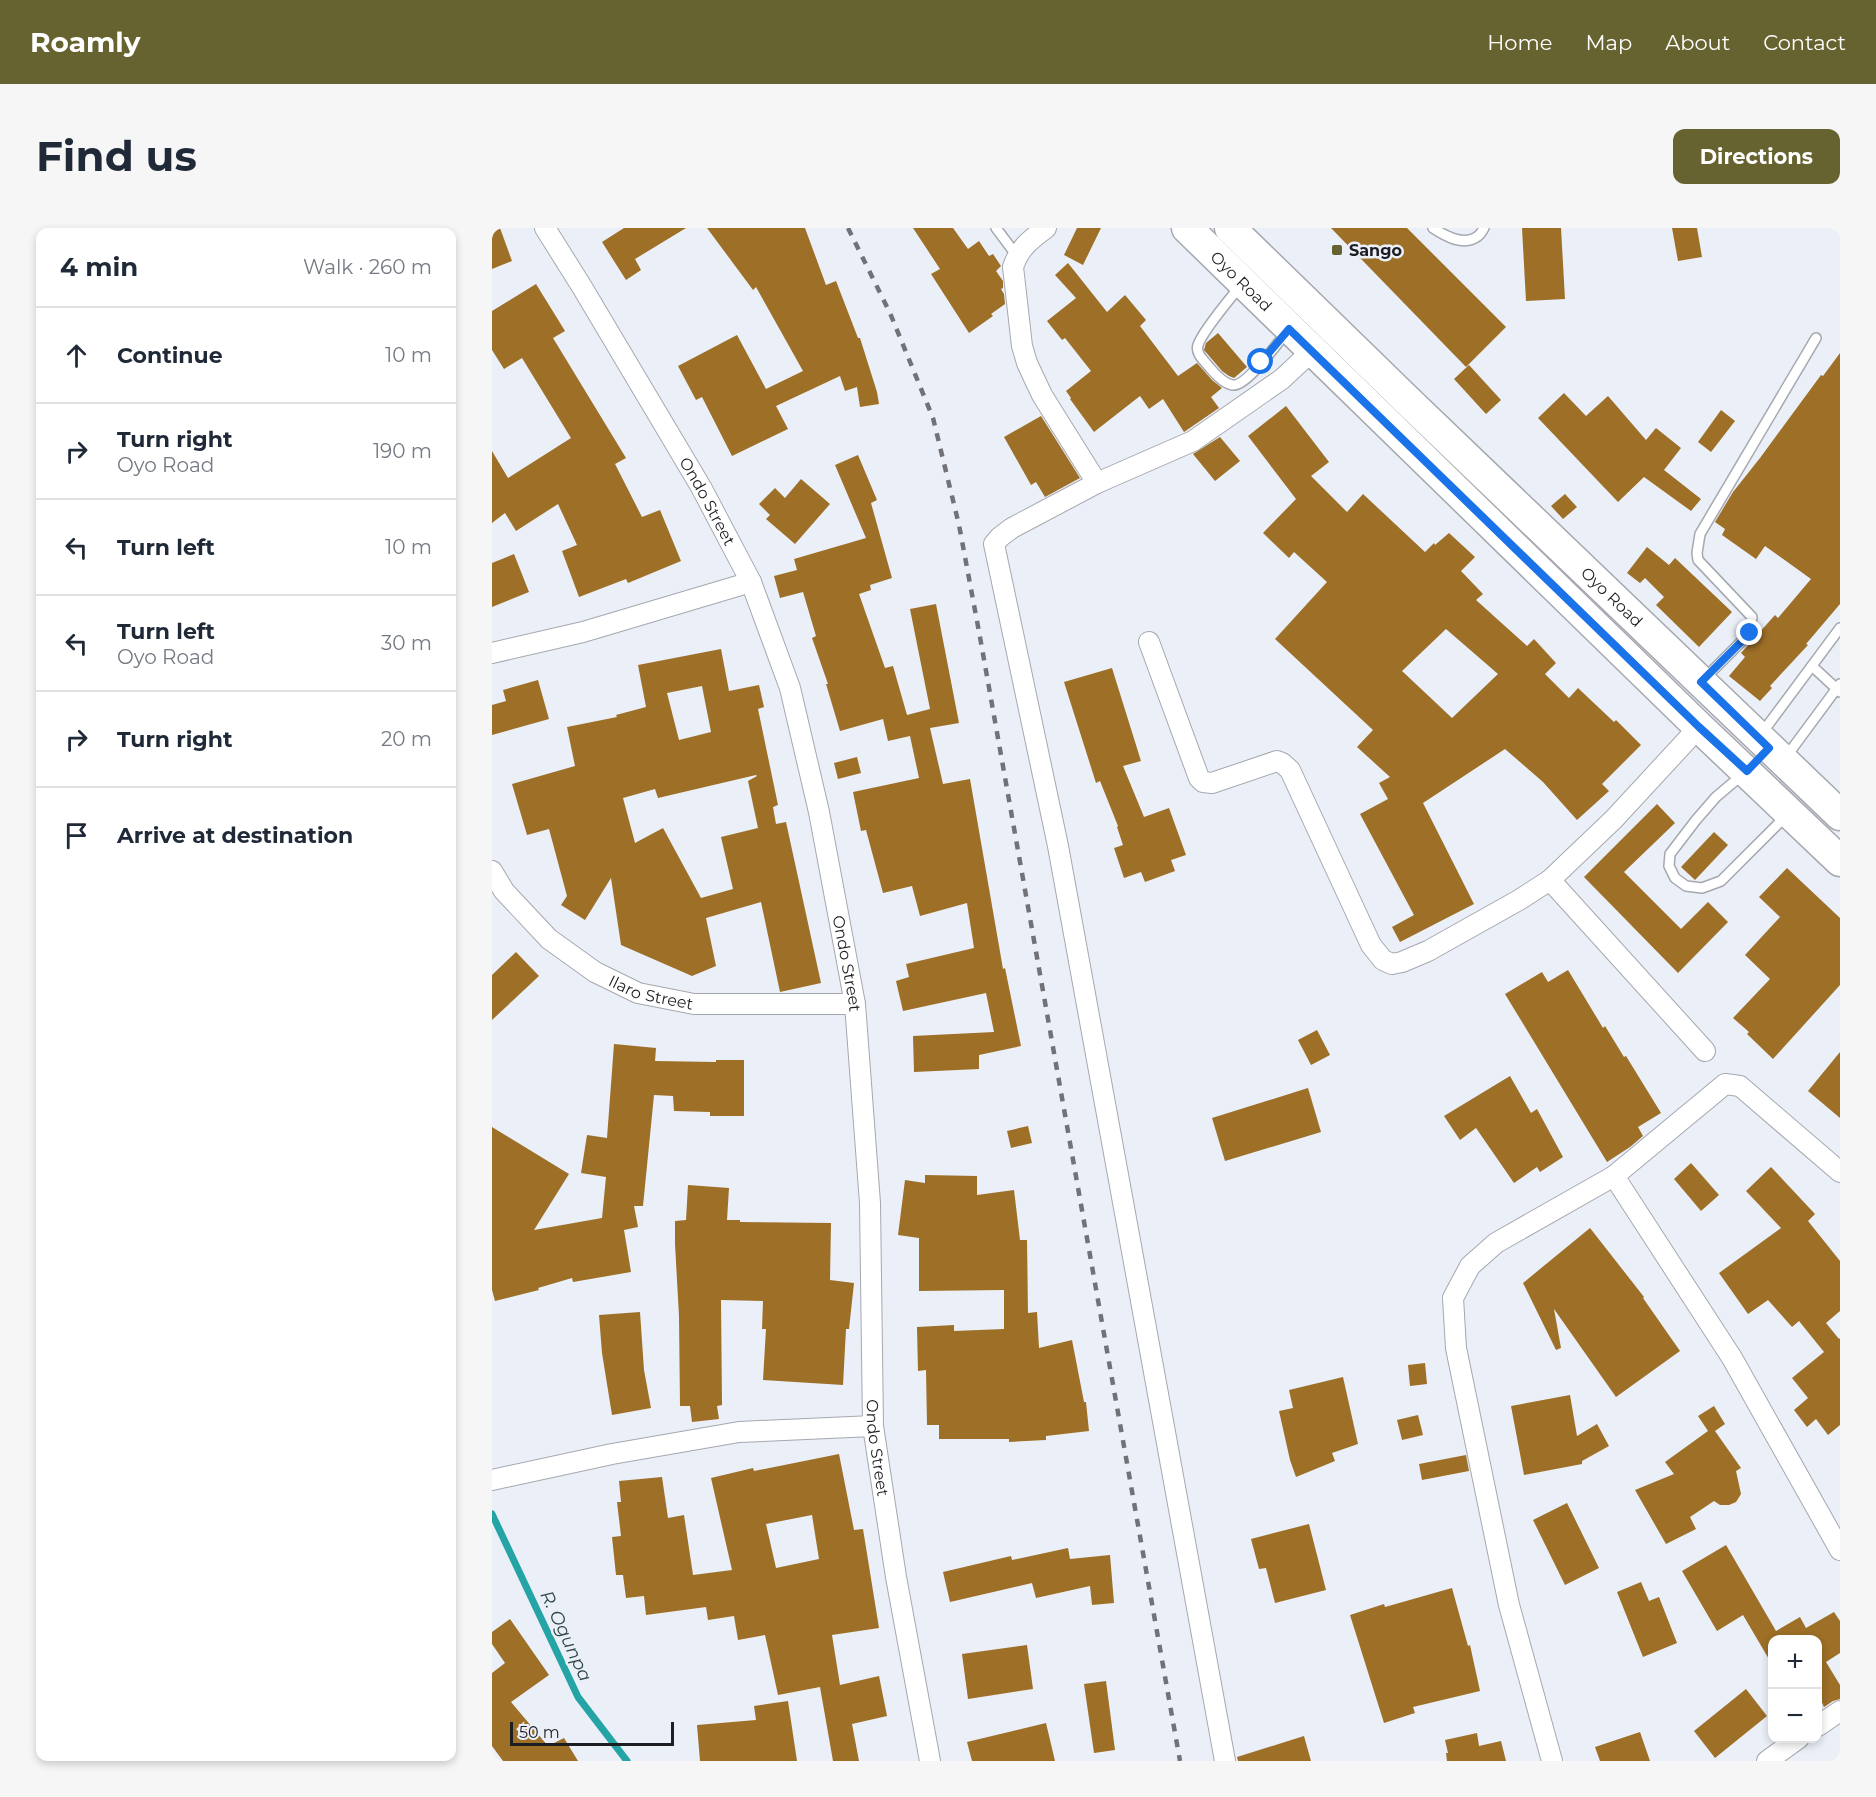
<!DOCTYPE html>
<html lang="en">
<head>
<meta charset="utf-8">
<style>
  body { margin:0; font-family:Montserrat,sans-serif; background:#f6f6f7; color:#1f2937 }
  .controls { position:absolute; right:18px; bottom:18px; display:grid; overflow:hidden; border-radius:12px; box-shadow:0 3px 9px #0003 }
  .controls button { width:54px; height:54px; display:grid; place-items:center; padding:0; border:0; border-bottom:2px solid #e0e1e3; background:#fff; color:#1f2937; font:30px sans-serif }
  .scale { position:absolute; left:18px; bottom:15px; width:164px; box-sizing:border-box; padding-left:6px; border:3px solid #1d1e21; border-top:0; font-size:16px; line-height:21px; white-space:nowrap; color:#1d1e21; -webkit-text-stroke:4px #ebeff7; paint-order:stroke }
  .stop { position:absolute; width:18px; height:18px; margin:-14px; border:4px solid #1a73e8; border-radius:50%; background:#fff }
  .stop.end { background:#1a73e8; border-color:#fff; box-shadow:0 2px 6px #0008 }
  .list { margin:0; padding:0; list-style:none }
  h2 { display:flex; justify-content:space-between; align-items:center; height:78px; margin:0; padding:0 24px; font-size:26px }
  h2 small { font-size:20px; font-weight:400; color:#747a83 }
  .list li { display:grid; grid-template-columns:39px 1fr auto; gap:18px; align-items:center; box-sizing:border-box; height:96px; padding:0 24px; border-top:2px solid #e0e1e3 }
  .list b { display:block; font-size:22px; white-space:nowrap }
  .list p { margin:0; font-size:20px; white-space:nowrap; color:#747a83 }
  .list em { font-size:20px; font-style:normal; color:#747a83 }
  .icon { flex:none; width:33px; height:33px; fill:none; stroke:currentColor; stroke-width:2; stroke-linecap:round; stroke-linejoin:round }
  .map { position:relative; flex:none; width:1348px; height:1533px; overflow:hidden; border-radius:12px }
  header { display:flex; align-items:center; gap:36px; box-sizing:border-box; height:84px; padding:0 30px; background:#676330; color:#fff }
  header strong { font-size:28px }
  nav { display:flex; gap:33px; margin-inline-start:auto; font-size:21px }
  .intro { display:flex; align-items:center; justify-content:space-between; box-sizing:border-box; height:144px; padding:0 36px }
  h1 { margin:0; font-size:42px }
  .button { padding:15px 27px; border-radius:12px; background:#676330; color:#fff; font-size:21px; font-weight:700 }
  main { display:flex; gap:36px; padding:0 36px }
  aside { flex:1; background:#fff; border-radius:12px; box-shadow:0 3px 9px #0003 }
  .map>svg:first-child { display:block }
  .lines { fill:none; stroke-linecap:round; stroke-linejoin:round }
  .stream { stroke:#25a4a5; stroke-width:7 }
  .building { fill:#9d6f27; fill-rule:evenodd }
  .lane-casing { stroke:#a6a8b0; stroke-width:12 }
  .street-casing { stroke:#a6a8b0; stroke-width:22 }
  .primary-casing { stroke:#a6a8b0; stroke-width:33 }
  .lane { stroke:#fff; stroke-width:9 }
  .street { stroke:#fff; stroke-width:20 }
  .primary { stroke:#fff; stroke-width:30 }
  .rail { stroke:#707277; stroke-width:4.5; stroke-dasharray:8 8; stroke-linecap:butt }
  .route { stroke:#1a73e8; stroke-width:8 }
  .poi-dot { fill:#676330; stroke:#ebeff7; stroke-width:2 }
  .labels { text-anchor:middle; stroke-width:5; stroke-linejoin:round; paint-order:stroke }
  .poi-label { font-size:16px; font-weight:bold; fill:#1d1e21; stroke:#ebeff7; text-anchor:start }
  .street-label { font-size:16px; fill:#1d1e21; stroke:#ebeff7 }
  .water-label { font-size:18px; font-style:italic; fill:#2a4444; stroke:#ebeff7 }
</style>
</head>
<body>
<header>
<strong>Roamly</strong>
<nav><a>Home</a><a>Map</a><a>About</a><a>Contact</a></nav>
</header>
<div class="intro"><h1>Find us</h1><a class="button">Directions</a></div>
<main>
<aside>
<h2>4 min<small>Walk · 260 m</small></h2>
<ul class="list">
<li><svg class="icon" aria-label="ahead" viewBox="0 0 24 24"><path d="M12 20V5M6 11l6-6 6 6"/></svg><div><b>Continue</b></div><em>10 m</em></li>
<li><svg class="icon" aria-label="right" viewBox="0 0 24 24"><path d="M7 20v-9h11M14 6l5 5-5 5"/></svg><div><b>Turn right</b><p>Oyo Road</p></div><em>190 m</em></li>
<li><svg class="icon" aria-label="left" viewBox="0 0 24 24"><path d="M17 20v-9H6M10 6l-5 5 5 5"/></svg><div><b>Turn left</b></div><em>10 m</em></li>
<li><svg class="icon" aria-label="left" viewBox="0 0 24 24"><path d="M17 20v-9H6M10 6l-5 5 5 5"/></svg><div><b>Turn left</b><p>Oyo Road</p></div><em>30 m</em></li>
<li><svg class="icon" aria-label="right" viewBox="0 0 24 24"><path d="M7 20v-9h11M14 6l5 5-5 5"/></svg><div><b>Turn right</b></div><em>20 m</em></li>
<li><svg class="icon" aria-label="arrive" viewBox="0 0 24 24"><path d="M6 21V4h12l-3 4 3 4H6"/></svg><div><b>Arrive at destination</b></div></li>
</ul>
</aside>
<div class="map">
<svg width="1348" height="1533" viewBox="0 0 1348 1533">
  <rect width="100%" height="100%" fill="#ebeff7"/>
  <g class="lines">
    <!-- stream -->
    <path class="stream" d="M 0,1286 L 86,1469 L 135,1533"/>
  </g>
  <!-- building -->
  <g class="building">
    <path d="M 0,0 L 8,0 L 20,33 L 0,41 Z"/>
    <path d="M 132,0 L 194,0 L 143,31 L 149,42 L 134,52 L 110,14 Z"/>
    <path d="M 215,0 L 313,0 L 334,57 L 344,53 L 366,110 L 368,110 L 385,164 L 387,176 L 368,179 L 365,159 L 353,163 L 348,148 L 284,178 L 296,201 L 240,228 L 210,169 L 204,172 L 186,138 L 245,107 L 274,161 L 311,143 L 264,59 L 261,62 Z"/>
    <path d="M 421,0 L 461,0 L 476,21 L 487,13 L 497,28 L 501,26 L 509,38 L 504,43 L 511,53 L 511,60 L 509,61 L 512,66 L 513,76 L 499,86 L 501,88 L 477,105 L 439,46 L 448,41 Z"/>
    <path d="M 585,0 L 609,0 L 591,37 L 572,27 Z"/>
    <path d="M 839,0 L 915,0 L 1014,99 L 974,139 Z"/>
    <path d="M 1030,0 L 1069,0 L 1073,71 L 1034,73 Z"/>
    <path d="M 1180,0 L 1205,0 L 1210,29 L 1186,33 Z"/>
    <path d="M 576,35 L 615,84 L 633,67 L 654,92 L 648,98 L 686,148 L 705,135 L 720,152 L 730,160 L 719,169 L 727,180 L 692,204 L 671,171 L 657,181 L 648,168 L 602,204 L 578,171 L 579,170 L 574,163 L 599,143 L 573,110 L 570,112 L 555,93 L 584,70 L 563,47 Z"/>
    <path d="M 44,56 L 73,103 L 61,110 L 134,230 L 123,236 L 150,289 L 168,282 L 189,333 L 136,355 L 134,351 L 87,369 L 70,323 L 85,317 L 66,276 L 24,303 L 13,285 L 0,295 L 0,223 L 16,250 L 79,210 L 30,130 L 12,141 L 0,122 L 0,83 Z"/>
    <path d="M 726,105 L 755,139 L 742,150 L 737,148 L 730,143 L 712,122 L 714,115 Z"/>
    <path d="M 1348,125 L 1348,376 L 1314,416 L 1316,417 L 1278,458 L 1280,460 L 1268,473 L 1237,448 L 1253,429 L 1249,425 L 1283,387 L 1286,390 L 1319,351 L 1273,318 L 1264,331 L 1230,307 L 1233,301 L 1223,294 L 1241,264 L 1268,230 L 1329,147 L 1331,148 Z"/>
    <path d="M 977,137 L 1009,172 L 994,186 L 962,151 Z"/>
    <path d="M 1072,165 L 1094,188 L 1116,168 L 1154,212 L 1164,200 L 1189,220 L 1172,242 L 1209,271 L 1199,283 L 1152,249 L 1126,274 L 1046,190 Z"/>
    <path d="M 794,178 L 837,234 L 819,248 L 855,284 L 871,266 L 933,324 L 942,315 L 943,317 L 957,305 L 983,329 L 969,343 L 991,366 L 984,372 L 1035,418 L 1042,411 L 1064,435 L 1053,446 L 1077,470 L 1086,460 L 1122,494 L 1124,492 L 1149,517 L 1110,556 L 1117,563 L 1085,592 L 1051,554 L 1013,521 L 931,575 L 982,676 L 908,714 L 900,699 L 922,687 L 868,586 L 896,571 L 887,555 L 898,549 L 865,519 L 881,502 L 783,411 L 835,354 L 802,324 L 797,330 L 771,305 L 804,271 L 756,208 ZM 954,401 L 1006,446 L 960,490 L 910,443 Z"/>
    <path d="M 1229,182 L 1243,193 L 1219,224 L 1206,214 Z"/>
    <path d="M 549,188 L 588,250 L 553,269 L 544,254 L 539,257 L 512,209 Z"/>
    <path d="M 728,209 L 748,233 L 723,253 L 701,226 Z"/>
    <path d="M 366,227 L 385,272 L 379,275 L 400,350 L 378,357 L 379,362 L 367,366 L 393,440 L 401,438 L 415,487 L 438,481 L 418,381 L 444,376 L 467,495 L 438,500 L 451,556 L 478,551 L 511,741 L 513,740 L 529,818 L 487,827 L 487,841 L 422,844 L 421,808 L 502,804 L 494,765 L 411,783 L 404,753 L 417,749 L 414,736 L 482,720 L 475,675 L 428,688 L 420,658 L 391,665 L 374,602 L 369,603 L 361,564 L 427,550 L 418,508 L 396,513 L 391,491 L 348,503 L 334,456 L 336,456 L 320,410 L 324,408 L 311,364 L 288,370 L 282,348 L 305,342 L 302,331 L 374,310 L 343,237 Z"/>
    <path d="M 309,251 L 338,276 L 303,316 L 274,291 L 278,287 L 267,276 L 283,260 L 293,270 Z"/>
    <path d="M 1073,266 L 1085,279 L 1071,291 L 1059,278 Z"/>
    <path d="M 1155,319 L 1177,337 L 1183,330 L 1240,384 L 1207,419 L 1164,377 L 1172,369 L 1153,350 L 1148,355 L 1135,345 Z"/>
    <path d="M 22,326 L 37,364 L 0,379 L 0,335 Z"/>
    <path d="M 229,421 L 237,463 L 267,457 L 272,479 L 266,481 L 286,577 L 281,579 L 284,596 L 294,594 L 329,755 L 288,764 L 269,674 L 214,690 L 224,738 L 200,748 L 129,717 L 119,650 L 93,692 L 69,677 L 75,668 L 57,601 L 35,607 L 20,556 L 83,538 L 75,499 L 125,489 L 124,487 L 154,479 L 146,437 ZM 210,458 L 219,504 L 187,512 L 175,465 ZM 264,547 L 265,548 L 256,553 L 266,600 L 229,609 L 241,661 L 209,670 L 171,600 L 143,615 L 131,570 L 163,561 L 166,570 Z"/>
    <path d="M 620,440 L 649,533 L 631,538 L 652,589 L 677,580 L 694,627 L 679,632 L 683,643 L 653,654 L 649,644 L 632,650 L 622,620 L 631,617 L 625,599 L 626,598 L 608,553 L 604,555 L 572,454 Z"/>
    <path d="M 46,452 L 57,491 L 0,507 L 0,477 L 14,473 L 11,462 Z"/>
    <path d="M 365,529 L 369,545 L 346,551 L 342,535 Z"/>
    <path d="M 1165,576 L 1183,595 L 1132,644 L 1189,701 L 1216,674 L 1236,694 L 1186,745 L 1092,649 Z"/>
    <path d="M 1222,604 L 1236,617 L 1203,652 L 1189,639 Z"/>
    <path d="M 1295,640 L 1348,690 L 1348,757 L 1281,831 L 1255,806 L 1257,804 L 1241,790 L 1278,751 L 1253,727 L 1288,689 L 1267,669 Z"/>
    <path d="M 24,724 L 47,748 L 0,792 L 0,747 Z"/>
    <path d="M 1076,742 L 1111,800 L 1113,798 L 1132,829 L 1134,828 L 1169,885 L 1146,899 L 1151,908 L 1138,919 L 1115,934 L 1013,766 L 1050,744 L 1056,754 Z"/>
    <path d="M 825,802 L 838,827 L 819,837 L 806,812 Z"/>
    <path d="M 122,816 L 164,820 L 163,833 L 224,834 L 224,832 L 252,832 L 252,888 L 218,888 L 218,884 L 182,883 L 181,868 L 162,867 L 151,978 L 142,978 L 146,999 L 132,1002 L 139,1044 L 81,1054 L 80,1050 L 46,1060 L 47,1062 L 3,1073 L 0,1062 L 0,899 L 77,946 L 42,1002 L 110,990 L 114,949 L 89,945 L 95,907 L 115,910 Z"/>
    <path d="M 1348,824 L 1348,890 L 1316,863 Z"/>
    <path d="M 1018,848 L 1039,885 L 1045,881 L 1071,929 L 1048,944 L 1045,939 L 1022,955 L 984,900 L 968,912 L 952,888 Z"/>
    <path d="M 816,860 L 829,904 L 733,933 L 720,890 Z"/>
    <path d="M 536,898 L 540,915 L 519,920 L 515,903 Z"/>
    <path d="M 1199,935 L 1227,967 L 1209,983 L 1182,951 Z"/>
    <path d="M 1279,939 L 1323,986 L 1316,993 L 1348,1033 L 1348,1083 L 1334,1095 L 1347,1111 L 1348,1110 L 1348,1197 L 1336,1207 L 1324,1191 L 1315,1199 L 1302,1182 L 1316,1170 L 1300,1150 L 1332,1124 L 1307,1093 L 1300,1099 L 1276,1072 L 1256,1086 L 1227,1045 L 1289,1000 L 1254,963 Z"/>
    <path d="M 433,947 L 485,948 L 485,967 L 522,962 L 528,1012 L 535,1012 L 536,1085 L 545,1084 L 547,1120 L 580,1112 L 592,1174 L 594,1174 L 597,1203 L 554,1208 L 554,1212 L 517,1214 L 517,1211 L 447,1211 L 447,1197 L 435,1197 L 434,1142 L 426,1143 L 425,1099 L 462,1097 L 462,1103 L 512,1101 L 512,1062 L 427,1063 L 427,1010 L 406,1007 L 413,952 L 433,955 Z"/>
    <path d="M 196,957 L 237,960 L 235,992 L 248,992 L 248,994 L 339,995 L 338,1052 L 362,1055 L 357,1101 L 354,1101 L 351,1157 L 271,1152 L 274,1101 L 270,1101 L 271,1073 L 229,1072 L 230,1177 L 225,1178 L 227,1191 L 200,1194 L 198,1178 L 188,1178 L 187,1088 L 183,1016 L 183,993 L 194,992 Z"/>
    <path d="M 1098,1000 L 1152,1069 L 1151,1070 L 1188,1123 L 1124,1169 L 1062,1081 L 1069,1120 L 1064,1122 L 1031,1055 Z"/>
    <path d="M 148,1084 L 152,1142 L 159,1180 L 120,1187 L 110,1125 L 107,1087 Z"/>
    <path d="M 933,1135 L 935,1156 L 918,1158 L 916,1137 Z"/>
    <path d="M 851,1149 L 866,1216 L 840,1225 L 843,1233 L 804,1249 L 798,1232 L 787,1183 L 801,1180 L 797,1162 Z"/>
    <path d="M 1078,1167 L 1085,1208 L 1105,1196 L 1117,1218 L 1090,1233 L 1090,1236 L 1032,1247 L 1019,1178 Z"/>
    <path d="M 1222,1178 L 1233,1196 L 1223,1203 L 1249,1240 L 1244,1243 L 1249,1266 L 1244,1274 L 1237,1277 L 1228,1277 L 1222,1273 L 1198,1289 L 1204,1301 L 1174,1316 L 1143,1262 L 1182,1246 L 1173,1234 L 1216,1203 L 1206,1188 Z"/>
    <path d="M 926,1187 L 931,1207 L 910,1212 L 905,1192 Z"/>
    <path d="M 347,1226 L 362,1302 L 371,1301 L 387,1400 L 340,1407 L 348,1457 L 387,1448 L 395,1488 L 360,1496 L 367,1533 L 341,1533 L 328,1459 L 286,1467 L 273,1407 L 246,1412 L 242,1388 L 216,1392 L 214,1379 L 154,1387 L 152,1368 L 134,1370 L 131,1347 L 124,1347 L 120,1309 L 129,1308 L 125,1274 L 129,1274 L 127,1253 L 170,1249 L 176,1290 L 192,1287 L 201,1347 L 240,1342 L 219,1250 L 261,1240 L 262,1243 ZM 320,1287 L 327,1331 L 284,1340 L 274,1296 Z"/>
    <path d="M 974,1227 L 977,1243 L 930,1252 L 927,1236 Z"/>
    <path d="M 1075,1275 L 1107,1340 L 1073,1357 L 1041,1292 Z"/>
    <path d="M 817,1296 L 834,1362 L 783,1375 L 774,1340 L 767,1341 L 759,1311 Z"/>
    <path d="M 1234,1317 L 1284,1403 L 1308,1389 L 1314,1400 L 1342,1384 L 1348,1393 L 1348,1425 L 1334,1434 L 1348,1457 L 1348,1471 L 1341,1473 L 1332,1479 L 1326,1465 L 1326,1412 L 1281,1412 L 1281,1438 L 1251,1387 L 1225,1403 L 1190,1343 Z"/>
    <path d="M 576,1320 L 578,1331 L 618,1327 L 622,1375 L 600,1377 L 598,1358 L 544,1370 L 540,1355 L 458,1374 L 451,1344 L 519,1328 L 520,1332 Z"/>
    <path d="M 1149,1354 L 1157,1373 L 1167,1369 L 1185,1415 L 1151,1429 L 1125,1364 Z"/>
    <path d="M 960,1360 L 976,1418 L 978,1417 L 988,1463 L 921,1479 L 923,1485 L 892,1495 L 858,1387 L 892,1376 L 893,1379 Z"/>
    <path d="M 18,1391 L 57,1447 L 19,1474 L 56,1518 L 72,1510 L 86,1533 L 11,1533 L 0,1518 L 0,1445 L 13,1435 L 0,1416 L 0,1404 Z"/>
    <path d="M 535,1417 L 541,1461 L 476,1471 L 470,1426 Z"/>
    <path d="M 614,1453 L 623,1522 L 602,1525 L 592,1456 Z"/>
    <path d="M 1254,1461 L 1275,1488 L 1223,1530 L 1202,1503 Z"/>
    <path d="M 296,1473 L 305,1533 L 208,1533 L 205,1497 L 264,1492 L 262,1478 Z"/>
    <path d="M 554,1495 L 563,1533 L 480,1533 L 475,1514 Z"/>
    <path d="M 1148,1504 L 1158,1533 L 1108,1533 L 1103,1519 Z"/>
    <path d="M 985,1505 L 987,1518 L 1009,1513 L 1014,1533 L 955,1533 L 954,1525 L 956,1525 L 953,1512 Z"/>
    <path d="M 812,1508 L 819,1533 L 746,1533 L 745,1529 Z"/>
  </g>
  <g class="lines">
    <defs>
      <g id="lane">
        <path d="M 504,0 L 525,28"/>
        <path d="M 941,0 C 953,8 972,19 986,8 C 989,6 990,3 992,0"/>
        <path d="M 749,57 C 738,71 711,102 706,117 C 703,126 713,133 718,140 C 723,146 731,155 740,157 C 754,160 785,115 795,104"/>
        <path d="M 1320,438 L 1348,464"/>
        <path d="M 1213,450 L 1258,405 L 1260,389 L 1206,332 L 1205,325 L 1208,306 L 1324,110"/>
        <path d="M 1270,505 L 1348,400"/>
        <path d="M 1294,529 L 1348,456"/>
        <path d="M 1250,547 L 1224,569 L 1204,592 L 1178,626 L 1177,638 L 1183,650 L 1194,658 L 1210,660 L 1229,653 L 1294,588"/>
      </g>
      <g id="street">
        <path id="s1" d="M 53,0 L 90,59 L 209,259 L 259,354 L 298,460 L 327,584 L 363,776 L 378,975 L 381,1198 L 404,1349 L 438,1533"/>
        <path d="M 554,0 C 537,13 528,19 521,39 L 530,118 L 535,135 L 550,167 L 605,255 L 701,213 L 790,151 L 820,123"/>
        <path d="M 605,255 L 520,300 L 508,309 L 502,316 L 566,618 L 733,1533"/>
        <path d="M 657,414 L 707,550 L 711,554 L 720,555 L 785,533 L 790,535 L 798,542 L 879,717 L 891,732 L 900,736 L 910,734 L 936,723 L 1027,672 L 1058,652 L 1122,591 L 1207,499"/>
        <path d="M 0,425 L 91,404 L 259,354"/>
        <path id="s2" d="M 0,643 L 12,663 L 57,711 L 103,744 L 146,765 L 202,776 L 363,776"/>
        <path d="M 1058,652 L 1213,823"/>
        <path d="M 1348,944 L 1248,858 L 1233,856 L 1122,948 L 1240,1130 L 1348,1322"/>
        <path d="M 0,1252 L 120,1226 L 247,1204 L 381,1198"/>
        <path d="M 1326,1498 L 1348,1483"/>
        <path d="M 1060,1533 L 1017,1377 L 964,1120 L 961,1070 L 978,1038 L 1004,1015 L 1122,948"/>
        <path d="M 1275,1533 L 1307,1510"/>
      </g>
      <g id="primary">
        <path id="s3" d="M 695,0 L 1207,499 L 1348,633"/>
        <path id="s4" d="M 738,0 L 919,176 L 1348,587"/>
      </g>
    </defs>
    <!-- lane casing -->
    <use href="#lane" class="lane-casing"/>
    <!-- street casing -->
    <use href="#street" class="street-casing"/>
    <!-- primary casing -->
    <use href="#primary" class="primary-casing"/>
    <!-- lane -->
    <use href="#lane" class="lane"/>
    <!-- street -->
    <use href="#street" class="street"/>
    <!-- primary -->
    <use href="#primary" class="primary"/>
    <!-- rail -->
    <path class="rail" d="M 356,0 L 398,85 L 441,190 L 467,297 L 488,409 L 688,1533"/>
  </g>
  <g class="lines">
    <!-- route -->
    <path class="route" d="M 769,134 L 797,101 L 1207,499 L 1255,543 L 1277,520 L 1209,454 L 1258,405"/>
  </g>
  <!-- markers -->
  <rect class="poi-dot" x="839" y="16" width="12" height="12" rx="3"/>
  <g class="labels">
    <!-- poi labels -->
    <g class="poi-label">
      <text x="857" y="28">Sango</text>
    </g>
    <!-- street labels -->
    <g class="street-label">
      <text dy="6" stroke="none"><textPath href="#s3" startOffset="76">Oyo Road</textPath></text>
      <text dy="6" stroke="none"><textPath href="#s1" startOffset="318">Ondo Street</textPath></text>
      <text dy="6" stroke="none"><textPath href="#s4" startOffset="531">Oyo Road</textPath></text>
      <text dy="6" stroke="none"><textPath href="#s1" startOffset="804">Ondo Street</textPath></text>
      <text dy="6" stroke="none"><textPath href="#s2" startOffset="206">Ilaro Street</textPath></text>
      <text dy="6" stroke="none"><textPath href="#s1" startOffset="1290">Ondo Street</textPath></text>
    </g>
    <!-- water labels -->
    <g class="water-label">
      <text transform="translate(74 1408) rotate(65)" y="6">R. Ogunpa</text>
    </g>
  </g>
</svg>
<div class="controls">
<button>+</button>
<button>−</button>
</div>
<div class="scale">50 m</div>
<div class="stop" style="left:769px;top:134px"></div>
<div class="stop end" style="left:1258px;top:405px"></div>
</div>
</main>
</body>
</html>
